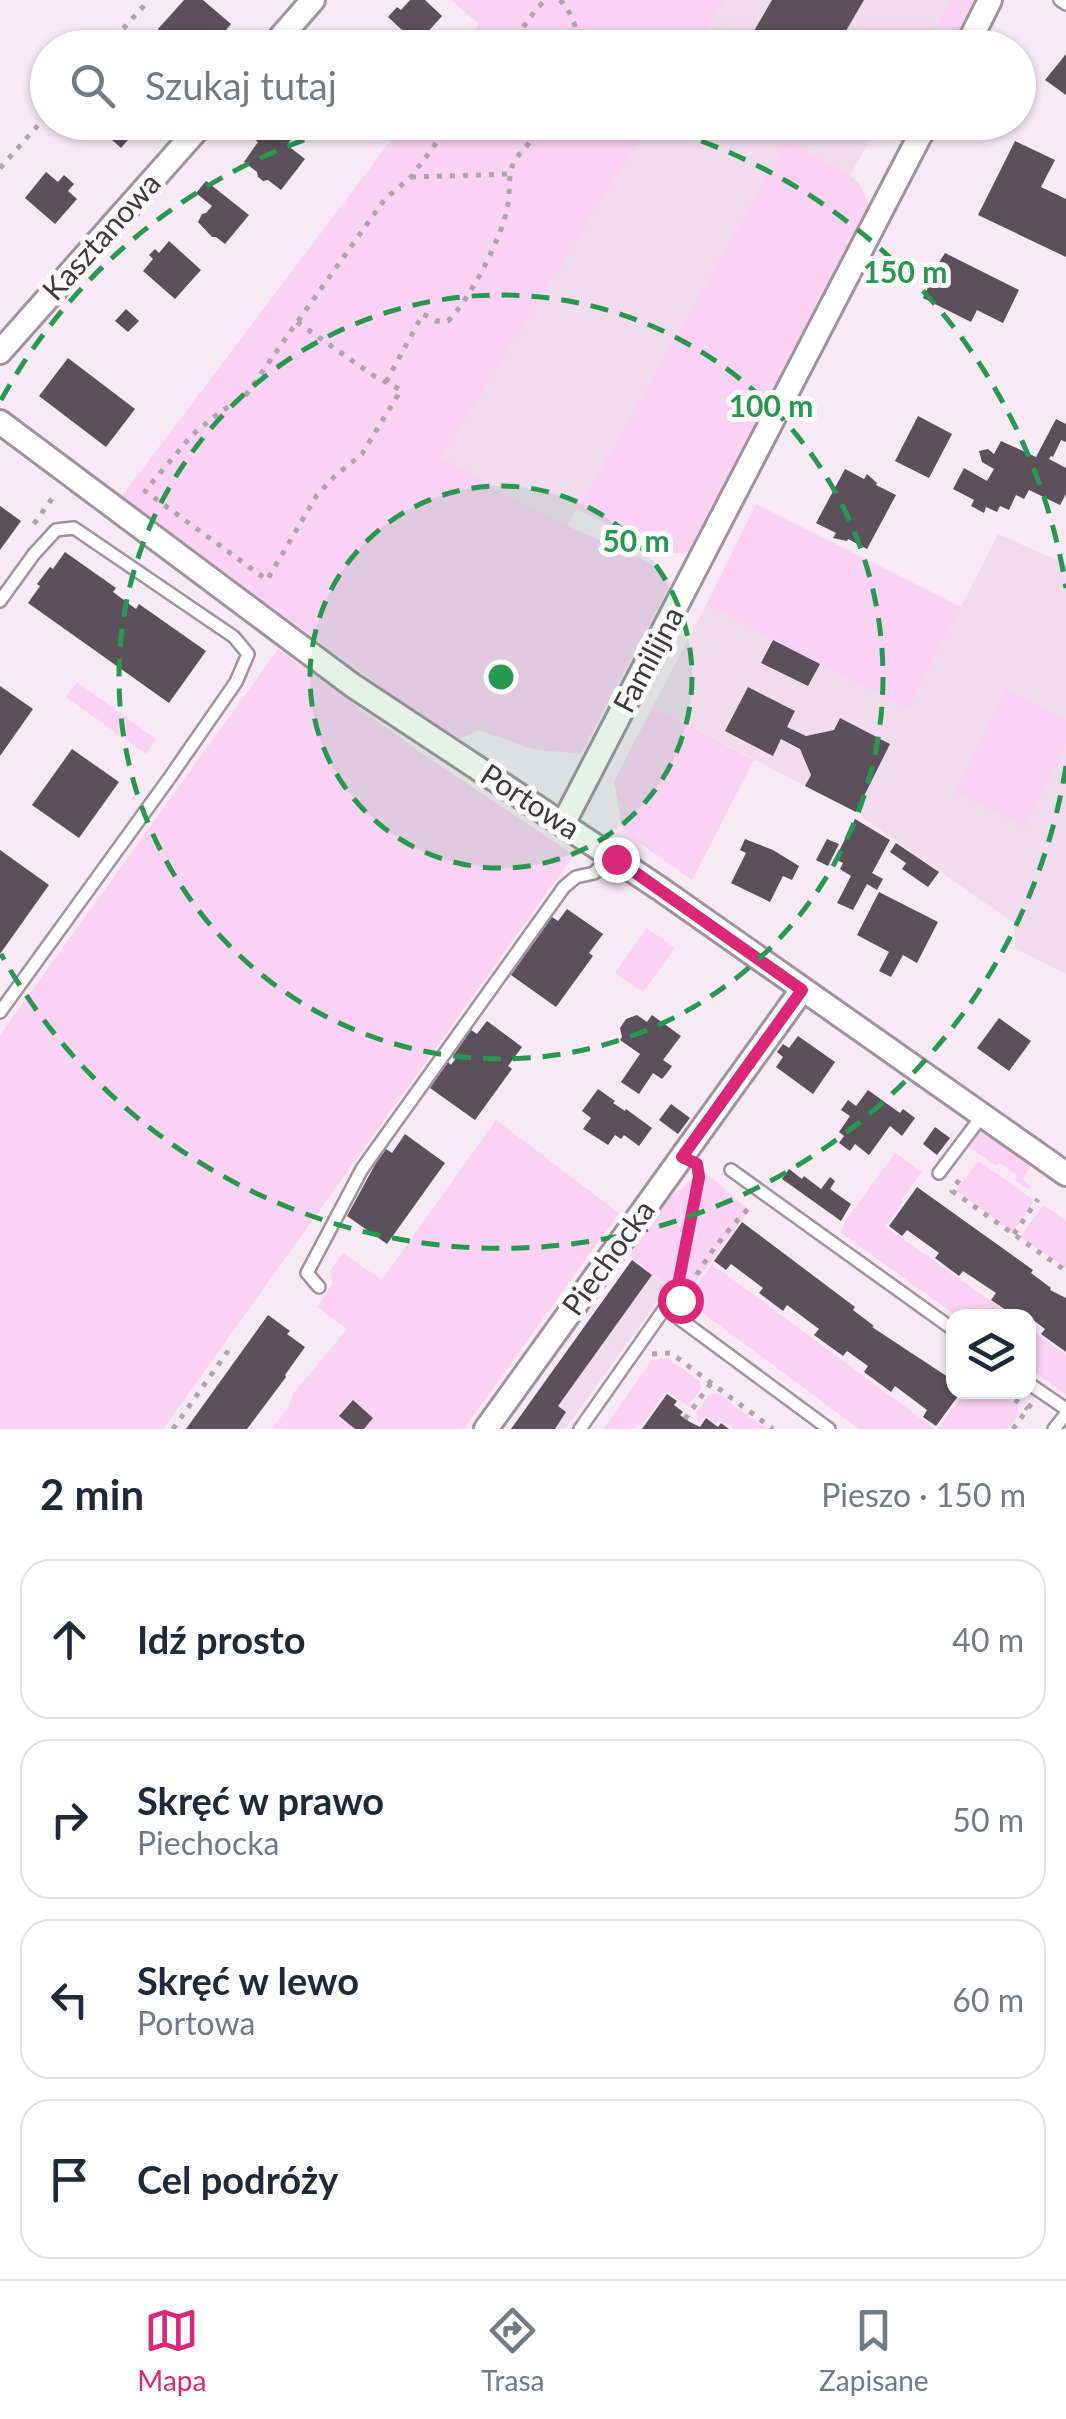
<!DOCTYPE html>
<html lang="pl">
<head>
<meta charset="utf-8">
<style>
  body { margin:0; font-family:Lato,sans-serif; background:#f2f2f3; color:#1f2937 }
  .controls { position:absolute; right:30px; bottom:30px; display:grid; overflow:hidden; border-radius:20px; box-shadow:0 2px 8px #0004 }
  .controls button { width:90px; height:90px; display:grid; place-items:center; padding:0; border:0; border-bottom:2px solid #e0e1e3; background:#fff; color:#1f2937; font:50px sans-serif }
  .stop { position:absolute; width:30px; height:30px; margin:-22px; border:8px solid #db2777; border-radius:50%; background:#fff }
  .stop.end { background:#db2777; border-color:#fff; box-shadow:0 2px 10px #0008 }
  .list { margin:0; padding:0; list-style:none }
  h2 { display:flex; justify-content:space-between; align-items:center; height:130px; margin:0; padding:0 40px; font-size:42px }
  h2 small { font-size:32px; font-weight:400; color:#747a83 }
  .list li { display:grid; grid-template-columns:65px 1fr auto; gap:30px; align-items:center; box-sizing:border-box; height:160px; margin:0 20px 20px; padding:0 20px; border:2px solid #e0e1e3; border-radius:30px }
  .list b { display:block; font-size:38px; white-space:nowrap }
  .list p { margin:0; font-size:32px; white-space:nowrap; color:#747a83 }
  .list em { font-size:32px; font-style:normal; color:#747a83 }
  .icon { flex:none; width:55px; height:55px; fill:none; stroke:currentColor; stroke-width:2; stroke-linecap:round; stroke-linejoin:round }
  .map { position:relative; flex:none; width:1066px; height:1429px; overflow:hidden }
  .search { position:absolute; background:#fff; box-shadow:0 2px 8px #0004; left:30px; right:30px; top:30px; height:110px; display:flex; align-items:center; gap:25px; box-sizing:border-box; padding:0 35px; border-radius:55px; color:#747a83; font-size:38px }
  .sheet { height:850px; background:#fff }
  nav { display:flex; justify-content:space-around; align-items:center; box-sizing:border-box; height:140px; border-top:2px solid #e0e1e3; background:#fff; font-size:28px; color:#747a83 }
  nav a { display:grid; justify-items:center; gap:5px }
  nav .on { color:#db2777 }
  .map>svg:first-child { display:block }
  .built { fill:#f1dced }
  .green { fill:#fad2f3 }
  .building { fill:#5c505a }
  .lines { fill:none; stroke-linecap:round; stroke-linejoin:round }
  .service-casing { stroke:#a0939d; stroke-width:16 }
  .minor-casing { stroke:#a0939d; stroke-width:28 }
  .path { stroke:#afa5ad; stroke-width:5; stroke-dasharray:5 8; stroke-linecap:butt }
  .service { stroke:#fff; stroke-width:11 }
  .minor { stroke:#fff; stroke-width:22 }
  .route { stroke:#db2777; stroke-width:12 }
  .ring { fill:none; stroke:#289750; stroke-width:5; stroke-dasharray:18 12 }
  .labels { text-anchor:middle; stroke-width:10; stroke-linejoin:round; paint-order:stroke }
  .street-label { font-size:30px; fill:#3e393d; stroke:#fefbfd }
  .centre { fill:#289750; stroke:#fefbfd; stroke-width:5 }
  .ring-label { font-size:30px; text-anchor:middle; font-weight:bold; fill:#289750; stroke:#fefbfd; stroke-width:10; stroke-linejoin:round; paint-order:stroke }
</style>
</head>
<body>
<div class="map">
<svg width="1066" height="1429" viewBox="0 0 1066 1429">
  <rect width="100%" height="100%" fill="#f8eaf5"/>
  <!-- built -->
  <g class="built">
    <path d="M 726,0 L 951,0 L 924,47 L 697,48 Z"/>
    <path d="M 650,123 L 880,123 L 850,175 L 787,140 L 567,526 L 440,459 Z"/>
    <path d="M 998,534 L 1066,564 L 1066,974 L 1015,948 L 1014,923 L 856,813 L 653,706 L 706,605 L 908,710 Z"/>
    <path d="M 632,1260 L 668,1287 L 565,1429 L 511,1429 Z"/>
  </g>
  <!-- green -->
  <g class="green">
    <path d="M 451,0 L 726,0 L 697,47 L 461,48 L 479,24 Z"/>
    <path d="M 951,0 L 976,0 L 952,47 L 924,47 Z"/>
    <path d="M 404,123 L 650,123 L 441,458 C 482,480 522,503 564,524 C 590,538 659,558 671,583 L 581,754 L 532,749 L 479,730 L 454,741 L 122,496 Z"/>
    <path d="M 787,140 L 850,175 L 859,184 L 871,207 L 688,552 L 666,554 L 577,509 Z"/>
    <path d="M 756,504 L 961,607 L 908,710 L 706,605 Z"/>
    <path d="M 278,649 L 424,755 L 574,855 L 163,1429 L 0,1429 L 0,1035 Z"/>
    <path d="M 77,682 L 156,739 L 146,754 L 66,697 Z"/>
    <path d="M 1006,690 L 1066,720 L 1066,743 L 1025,826 L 955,792 Z"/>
    <path d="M 653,706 L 754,760 L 692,880 L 623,831 L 614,781 Z"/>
    <path d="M 647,928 L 675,948 L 643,992 L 615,973 Z"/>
    <path d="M 496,1120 L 619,1213 L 464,1429 L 272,1429 L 289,1406 L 293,1394 L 347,1329 L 317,1307 L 332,1284 L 330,1271 L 343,1253 L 382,1280 Z"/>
    <path d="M 983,1129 L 1033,1164 L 1022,1179 L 1031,1186 L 1028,1189 L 1015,1180 L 1017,1175 L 1000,1163 L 996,1166 L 967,1146 L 977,1130 Z"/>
    <path d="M 895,1153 L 922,1172 L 901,1200 L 903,1202 L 886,1227 L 1012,1316 L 957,1316 L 841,1233 L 844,1223 Z"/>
    <path d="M 980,1162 L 1033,1199 L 1033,1203 L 1013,1232 L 956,1191 L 976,1163 Z"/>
    <path d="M 701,1169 L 749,1210 L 684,1298 L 678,1295 Z"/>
    <path d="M 696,1175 L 674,1291 L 627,1254 L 666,1197 L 680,1190 Z"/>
    <path d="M 1045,1206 L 1066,1221 L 1066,1268 L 1020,1237 L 1041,1208 Z"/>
    <path d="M 712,1264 L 935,1429 L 859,1429 L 685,1300 Z"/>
    <path d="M 1029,1328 L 1066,1355 L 1066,1395 L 1029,1368 Z"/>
    <path d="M 668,1358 L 700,1381 L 701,1389 L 688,1406 L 667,1391 L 641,1426 L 638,1425 L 635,1429 L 603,1429 L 652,1360 Z"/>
    <path d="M 965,1392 L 999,1392 L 1017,1405 L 1019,1414 L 1008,1429 L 937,1429 Z"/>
    <path d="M 717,1393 L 766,1429 L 733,1429 L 720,1420 L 717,1424 L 706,1416 L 700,1423 L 695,1419 L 698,1415 L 696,1413 L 709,1395 Z"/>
  </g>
  <!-- building -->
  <g class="building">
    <path d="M 184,0 L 203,0 L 231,24 L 211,48 L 175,48 L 160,34 L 162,33 L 158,29 Z"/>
    <path d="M 410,0 L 425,0 L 442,16 L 417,44 L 388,17 L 397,7 L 401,10 Z"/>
    <path d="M 772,0 L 864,0 L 836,48 L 744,48 Z"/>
    <path d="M 1066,54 L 1066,95 L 1045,80 Z"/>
    <path d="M 92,122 L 143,122 L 121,148 Z"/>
    <path d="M 265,122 L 275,122 L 293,137 L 287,145 L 305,159 L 281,190 L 268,180 L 263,181 L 258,177 L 257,172 L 244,162 L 258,142 L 253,138 Z"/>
    <path d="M 1015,141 L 1055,160 L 1041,187 L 1066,199 L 1066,257 L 978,215 Z"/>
    <path d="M 46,172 L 58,182 L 64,175 L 74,184 L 68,191 L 77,199 L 55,224 L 25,198 Z"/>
    <path d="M 206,181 L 249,215 L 225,244 L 216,237 L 212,237 L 198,222 L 202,214 L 206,213 L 212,206 L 196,193 Z"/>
    <path d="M 169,241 L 201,270 L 175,299 L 143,271 L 153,259 L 149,255 L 155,249 L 159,253 Z"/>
    <path d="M 945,253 L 1019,290 L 1003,323 L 977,310 L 971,322 L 923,298 L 935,273 L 933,272 Z"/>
    <path d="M 126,309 L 139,321 L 128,332 L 115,321 Z"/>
    <path d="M 68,358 L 135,409 L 106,447 L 39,396 Z"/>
    <path d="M 918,416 L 952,434 L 929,478 L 895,461 Z"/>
    <path d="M 1056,419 L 1066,424 L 1066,442 L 1061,440 L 1053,457 L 1051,456 L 1049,459 L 1066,468 L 1066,494 L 1060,505 L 1029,490 L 1024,499 L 1016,495 L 1009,510 L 1000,506 L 997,512 L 986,507 L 984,513 L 971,506 L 974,500 L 953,489 L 964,468 L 987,481 L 994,469 L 982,462 L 979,451 L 988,449 L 994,454 L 1001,441 L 1036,457 Z"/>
    <path d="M 845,469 L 864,479 L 867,474 L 877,483 L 876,485 L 896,495 L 867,549 L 848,539 L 847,541 L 833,538 L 836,533 L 816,523 Z"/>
    <path d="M 0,506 L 21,521 L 0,550 Z"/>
    <path d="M 65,552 L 116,588 L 113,592 L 136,609 L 139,604 L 206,651 L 169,703 L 28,603 L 40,586 L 37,584 L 50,567 L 53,569 Z"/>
    <path d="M 773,640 L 820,664 L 808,686 L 761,663 Z"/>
    <path d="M 0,686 L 33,709 L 0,756 Z"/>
    <path d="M 748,687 L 795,711 L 787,727 L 806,736 L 834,730 L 840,718 L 890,744 L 856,812 L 805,786 L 811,775 L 800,749 L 781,739 L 773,756 L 725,731 Z"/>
    <path d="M 72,749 L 119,782 L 79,838 L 32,805 Z"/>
    <path d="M 855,819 L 890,840 L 872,873 L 883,879 L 877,890 L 867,884 L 853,910 L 837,903 L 851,876 L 840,869 L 843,863 L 835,859 Z"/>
    <path d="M 745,839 L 773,850 L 799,866 L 792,880 L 783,876 L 770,902 L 731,883 L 746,853 L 740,850 Z"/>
    <path d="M 827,839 L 839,844 L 828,866 L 816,860 Z"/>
    <path d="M 896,843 L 939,872 L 928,887 L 902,869 L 906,863 L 890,852 Z"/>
    <path d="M 0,850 L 49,885 L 0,954 Z"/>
    <path d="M 879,892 L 938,922 L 917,963 L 903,955 L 891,977 L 879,971 L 889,952 L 857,935 Z"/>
    <path d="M 567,909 L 603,934 L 589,953 L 593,956 L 556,1007 L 511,975 L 552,917 L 558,921 Z"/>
    <path d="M 637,1015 L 647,1022 L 652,1015 L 681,1036 L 663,1060 L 672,1066 L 667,1073 L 662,1079 L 653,1073 L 639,1094 L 621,1082 L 640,1054 L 620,1040 L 622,1037 L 620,1028 L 626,1019 Z"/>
    <path d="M 999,1018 L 1031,1041 L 1009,1071 L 977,1048 Z"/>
    <path d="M 487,1021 L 522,1047 L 508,1066 L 512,1069 L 475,1120 L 430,1088 L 448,1062 L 451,1065 L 456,1058 L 453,1056 L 471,1030 L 477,1034 Z"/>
    <path d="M 798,1036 L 835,1062 L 813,1094 L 776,1067 L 783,1057 L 777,1052 L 783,1044 L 789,1048 Z"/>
    <path d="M 598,1089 L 615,1101 L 613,1103 L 625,1111 L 626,1109 L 652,1128 L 639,1146 L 624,1135 L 621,1139 L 615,1135 L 608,1145 L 583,1129 L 591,1118 L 582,1111 Z"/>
    <path d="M 868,1090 L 900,1113 L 903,1109 L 915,1118 L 902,1136 L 890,1126 L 869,1155 L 855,1144 L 850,1151 L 839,1143 L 844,1136 L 839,1132 L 850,1116 L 841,1110 L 848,1100 L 856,1106 Z"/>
    <path d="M 671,1104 L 690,1118 L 678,1134 L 659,1120 Z"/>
    <path d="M 935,1127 L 950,1138 L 937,1155 L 923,1144 Z"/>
    <path d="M 405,1134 L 445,1163 L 387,1244 L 347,1216 L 376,1163 L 386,1149 L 392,1153 Z"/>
    <path d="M 789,1169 L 802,1179 L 804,1176 L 821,1189 L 830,1177 L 835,1181 L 830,1189 L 851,1204 L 841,1221 L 782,1179 Z"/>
    <path d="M 917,1187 L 1033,1270 L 1031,1273 L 1051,1288 L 1050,1290 L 1066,1298 L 1066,1352 L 1041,1334 L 1045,1329 L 1028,1316 L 1015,1316 L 991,1300 L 996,1293 L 963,1271 L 959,1276 L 935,1258 L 939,1253 L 907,1230 L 902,1236 L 889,1226 Z"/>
    <path d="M 742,1222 L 855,1307 L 853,1310 L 874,1326 L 872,1327 L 954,1381 L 954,1392 L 961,1392 L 936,1426 L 923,1417 L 927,1410 L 895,1386 L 891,1392 L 864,1372 L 868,1366 L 847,1351 L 843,1356 L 814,1335 L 819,1329 L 787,1305 L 783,1311 L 759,1293 L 763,1288 L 731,1264 L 726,1270 L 714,1261 Z"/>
    <path d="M 632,1260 L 652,1275 L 558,1406 L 566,1412 L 555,1429 L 511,1429 Z"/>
    <path d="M 268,1315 L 290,1331 L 287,1334 L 305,1347 L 285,1375 L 286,1377 L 247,1429 L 186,1429 Z"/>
    <path d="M 667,1394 L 677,1401 L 674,1405 L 683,1412 L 680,1415 L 690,1422 L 700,1427 L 706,1418 L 718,1427 L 721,1423 L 729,1429 L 642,1429 Z"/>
    <path d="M 353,1400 L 373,1418 L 364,1429 L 355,1429 L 339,1416 Z"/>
  </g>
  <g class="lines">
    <defs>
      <g id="service">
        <path d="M 1060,0 L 1066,4"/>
        <path d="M 0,601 L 34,554 L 56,530 L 74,528 L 234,637 L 248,654 L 236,682 L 168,780 L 0,1012"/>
        <path d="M 731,1170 L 954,1330"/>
        <path d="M 939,1173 L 982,1116"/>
        <path d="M 319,1287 L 307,1273 L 362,1169 L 564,887 L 576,877 L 594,873 L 600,867"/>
        <path d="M 1028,1383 L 1066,1409"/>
        <path d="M 580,1429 L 665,1308 L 829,1429"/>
        <path d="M 1054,1429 L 1066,1414"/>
      </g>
      <g id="minor">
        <path d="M 271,48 L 313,0"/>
        <path d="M 966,48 L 990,0"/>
        <path d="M 0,352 L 204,122"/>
        <path d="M 0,422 L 352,685 L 659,888 L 1066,1174"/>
        <path d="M 563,824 L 927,122"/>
        <path d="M 486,1429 L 802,990"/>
      </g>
    </defs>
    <!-- service casing -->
    <use href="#service" class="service-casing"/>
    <!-- minor casing -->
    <use href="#minor" class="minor-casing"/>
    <!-- path -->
    <g class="path">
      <path d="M 560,0 C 571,11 579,32 579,48"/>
      <path d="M 106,48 L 149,0"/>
      <path d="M 508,48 L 537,8 L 546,0"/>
      <path d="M 0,168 L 48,114"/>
      <path d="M 411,177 L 510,174"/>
      <path d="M 298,321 L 385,199 L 411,177 L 452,122"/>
      <path d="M 297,322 L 374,376 L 401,390 L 362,454 L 335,476 L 317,495 L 267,580 L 145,491 L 192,435 L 219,413 L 246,395 Z"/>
      <path d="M 386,382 L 423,314 L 436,321 L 448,321 C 470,299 501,239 507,209 C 511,193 507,176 514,162 C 518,154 524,150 529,143 C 533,137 537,129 541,122"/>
      <path d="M 34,524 L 56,493"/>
      <path d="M 959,1180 L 952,1191 L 1066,1271"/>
      <path d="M 1014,1234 L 1038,1199"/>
      <path d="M 677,1287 L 690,1286 C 707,1256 727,1230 751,1206"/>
      <path d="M 676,1294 L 699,1178"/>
      <path d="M 652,1354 L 671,1353 L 773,1429"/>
      <path d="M 1004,1392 L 1028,1409"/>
      <path d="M 685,1419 L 711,1383"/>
      <path d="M 173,1429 L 233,1344"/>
      <path d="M 1013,1429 L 1032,1403"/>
    </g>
    <!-- service -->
    <use href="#service" class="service"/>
    <!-- minor -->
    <use href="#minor" class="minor"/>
  </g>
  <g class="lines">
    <!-- route -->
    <path class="route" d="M 616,859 L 802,990 L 682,1157 L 697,1164 L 699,1177 L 676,1295 L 680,1300"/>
  </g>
  <!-- distance rings -->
  <circle cx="501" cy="677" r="191" fill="#289750" fill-opacity=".12"/>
  <g class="ring">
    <circle cx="501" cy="677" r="191"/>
    <circle cx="501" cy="677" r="382"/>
    <path d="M1066 766A572 572 0 0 1 1 954M1 400A572 572 0 0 1 358 123M644 123A572 572 0 0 1 1066 588"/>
  </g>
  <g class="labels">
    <!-- street labels -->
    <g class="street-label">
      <text transform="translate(102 237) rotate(-48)" y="10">Kasztanowa</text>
      <text transform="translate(649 660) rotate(-62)" y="10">Familijna</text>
      <text transform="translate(530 802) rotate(33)" y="10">Portowa</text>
      <text transform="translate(609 1258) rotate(-54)" y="10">Piechocka</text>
    </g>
  </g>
  <circle cx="501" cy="677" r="15" class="centre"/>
  <g class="ring-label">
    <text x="905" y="283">150 m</text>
    <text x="771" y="417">100 m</text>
    <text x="636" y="552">50 m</text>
  </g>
</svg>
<div class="controls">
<button><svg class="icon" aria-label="layers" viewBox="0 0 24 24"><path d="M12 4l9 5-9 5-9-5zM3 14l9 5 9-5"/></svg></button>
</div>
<div class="stop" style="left:680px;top:1300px"></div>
<div class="stop end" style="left:616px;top:859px"></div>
<div class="search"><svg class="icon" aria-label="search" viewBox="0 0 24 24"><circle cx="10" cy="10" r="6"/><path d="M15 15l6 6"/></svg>Szukaj tutaj</div>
</div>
<section class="sheet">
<h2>2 min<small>Pieszo · 150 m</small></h2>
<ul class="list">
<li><svg class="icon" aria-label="ahead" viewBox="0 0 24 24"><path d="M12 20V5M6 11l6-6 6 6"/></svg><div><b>Idź prosto</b></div><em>40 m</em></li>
<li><svg class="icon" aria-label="right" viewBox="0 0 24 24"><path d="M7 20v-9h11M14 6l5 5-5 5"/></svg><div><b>Skręć w prawo</b><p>Piechocka</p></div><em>50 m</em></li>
<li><svg class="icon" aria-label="left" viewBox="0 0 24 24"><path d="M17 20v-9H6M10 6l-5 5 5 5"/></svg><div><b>Skręć w lewo</b><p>Portowa</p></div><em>60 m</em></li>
<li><svg class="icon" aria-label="arrive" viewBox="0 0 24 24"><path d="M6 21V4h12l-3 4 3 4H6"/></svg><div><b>Cel podróży</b></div></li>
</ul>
</section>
<nav>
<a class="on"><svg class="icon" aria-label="map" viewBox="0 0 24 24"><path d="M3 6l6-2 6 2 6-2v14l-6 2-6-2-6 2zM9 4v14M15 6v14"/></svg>Mapa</a>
<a><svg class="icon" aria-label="directions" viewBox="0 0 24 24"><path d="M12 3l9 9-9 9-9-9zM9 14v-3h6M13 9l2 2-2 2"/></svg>Trasa</a>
<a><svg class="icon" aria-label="saved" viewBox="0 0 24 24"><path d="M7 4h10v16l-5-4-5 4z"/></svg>Zapisane</a>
</nav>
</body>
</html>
